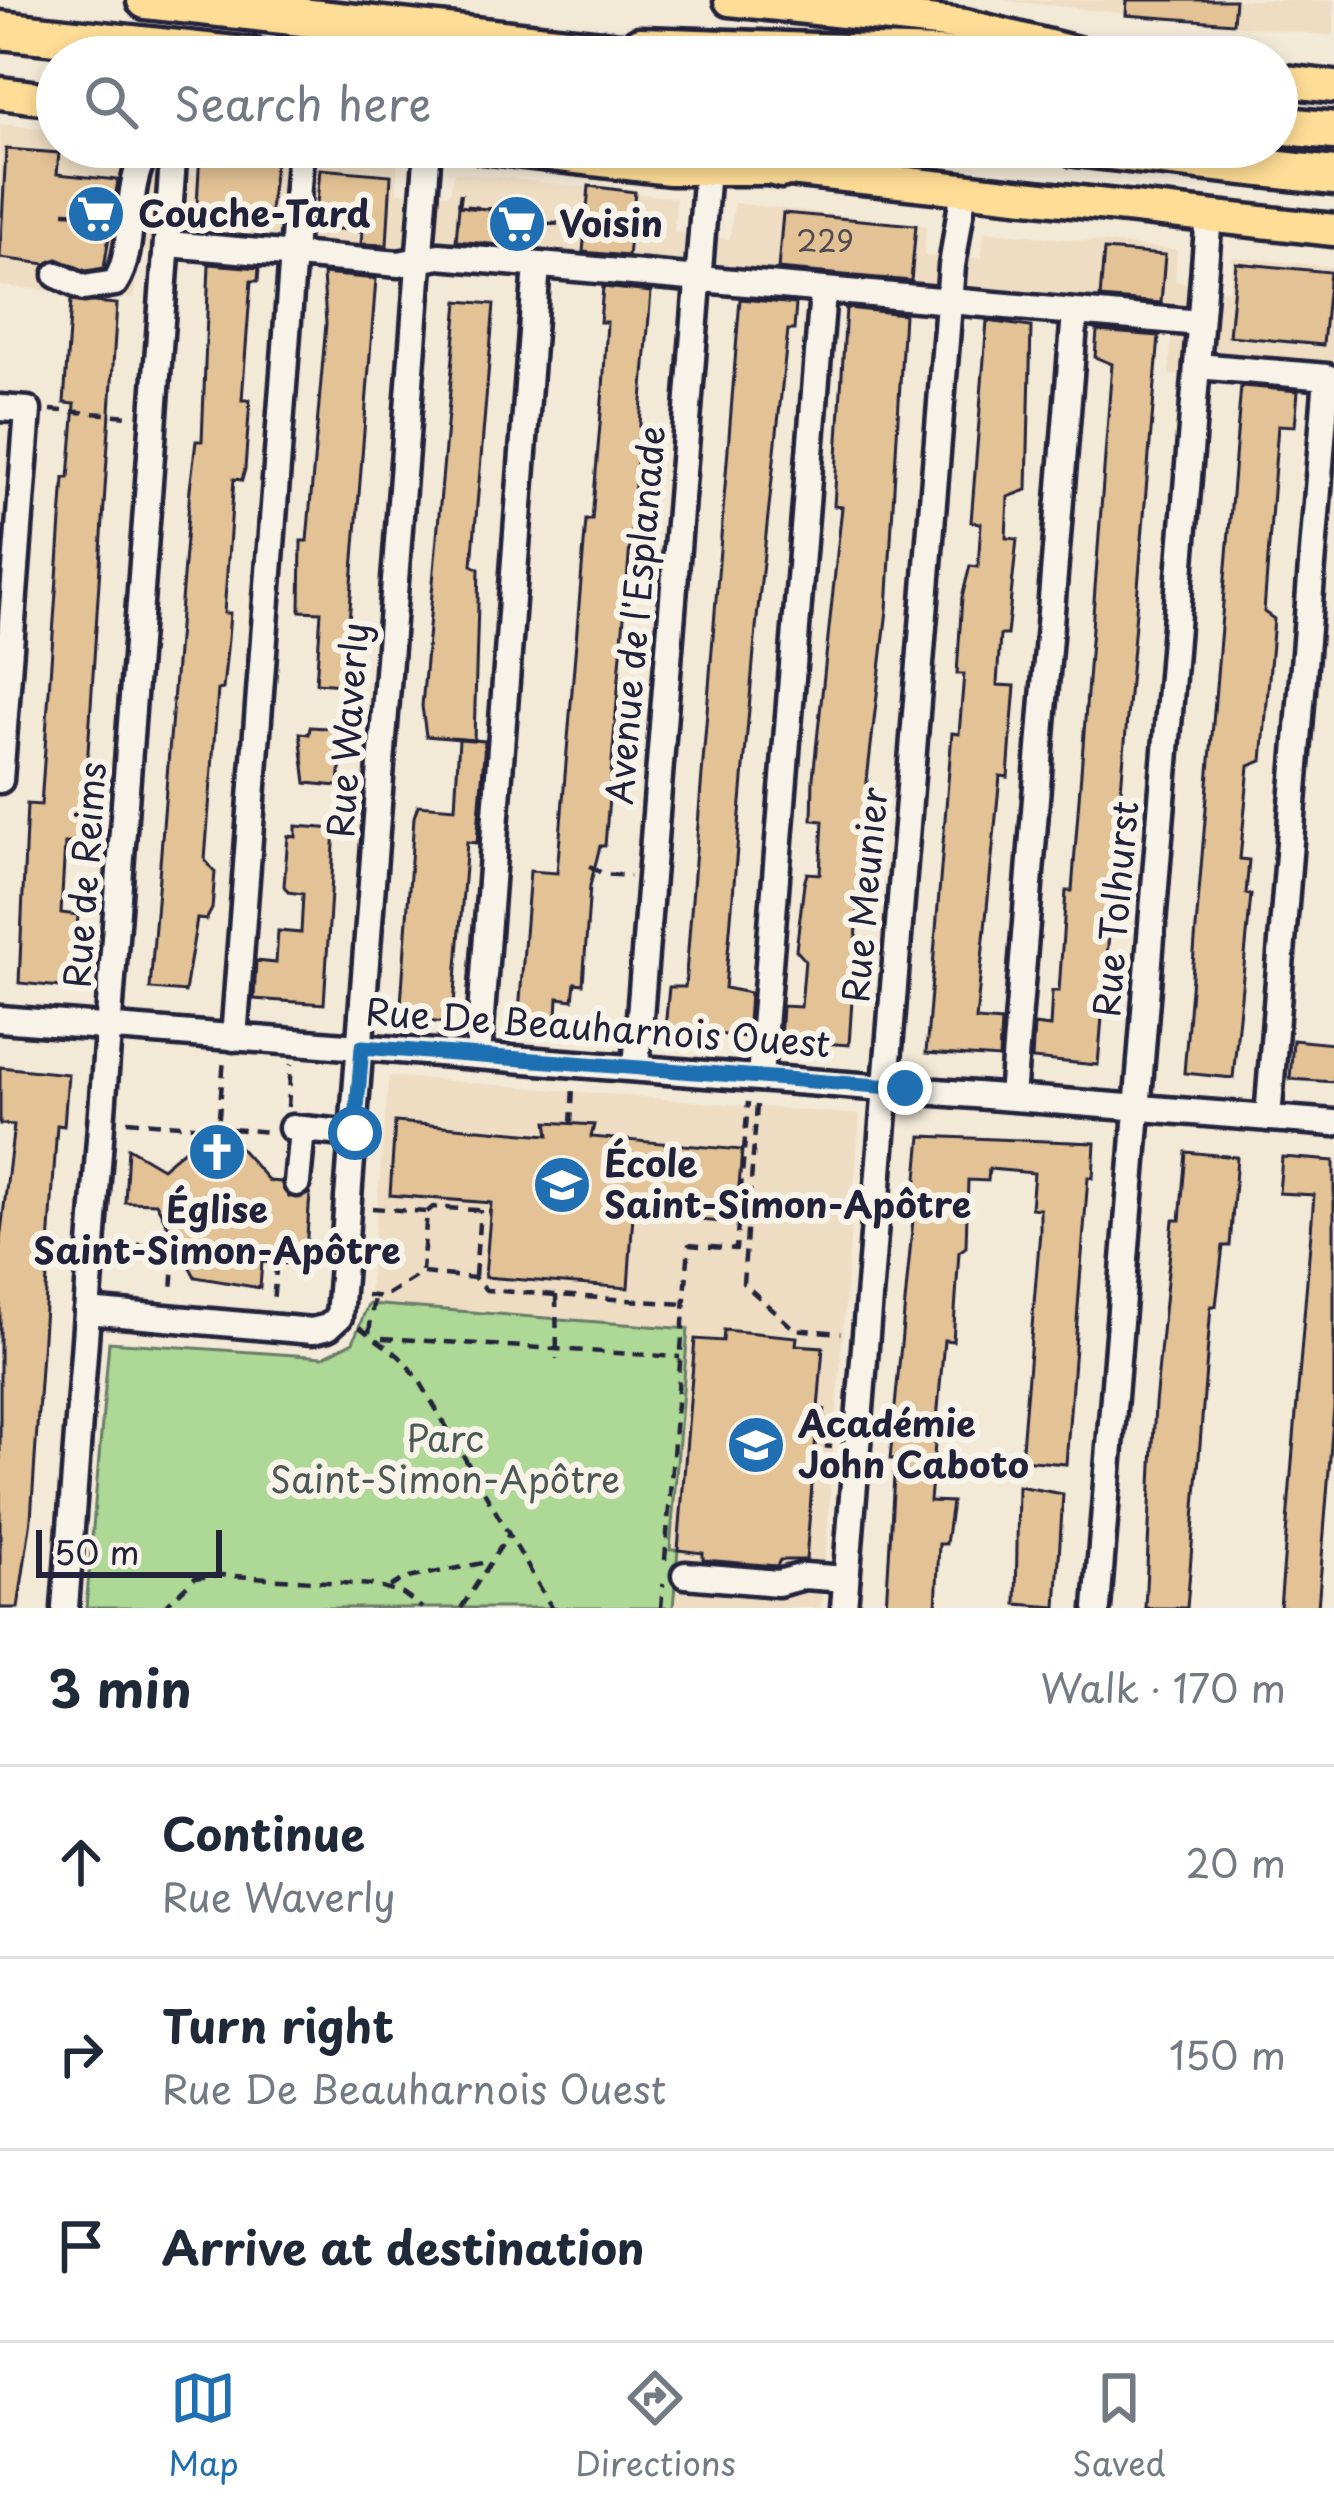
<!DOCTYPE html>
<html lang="en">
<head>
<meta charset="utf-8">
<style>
  body { margin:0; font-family:"Playpen Sans",sans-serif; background:#f2f2f3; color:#1f2937 }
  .scale { position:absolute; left:36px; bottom:30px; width:186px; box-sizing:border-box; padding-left:12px; border:6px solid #22223b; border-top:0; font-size:33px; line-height:42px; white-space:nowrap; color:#22223b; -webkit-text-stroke:9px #f7f3e8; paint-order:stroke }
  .stop { position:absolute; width:36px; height:36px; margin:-27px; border:9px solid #1f6fb2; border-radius:50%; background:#fff }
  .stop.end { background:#1f6fb2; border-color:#fff; box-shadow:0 3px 12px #0008 }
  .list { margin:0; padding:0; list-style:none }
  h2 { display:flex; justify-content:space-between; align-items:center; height:156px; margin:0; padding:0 48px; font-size:51px }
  h2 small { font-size:39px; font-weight:400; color:#747a83 }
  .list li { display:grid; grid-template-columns:78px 1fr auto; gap:36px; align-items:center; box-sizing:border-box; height:192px; padding:0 48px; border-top:3px solid #e0e1e3 }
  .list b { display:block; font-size:45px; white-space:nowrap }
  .list p { margin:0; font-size:39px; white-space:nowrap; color:#747a83 }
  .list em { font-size:39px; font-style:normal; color:#747a83 }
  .icon { flex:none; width:66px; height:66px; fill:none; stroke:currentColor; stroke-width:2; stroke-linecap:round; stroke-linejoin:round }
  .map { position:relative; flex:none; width:1334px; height:1608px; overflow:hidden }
  .search { position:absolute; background:#fff; box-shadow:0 6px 18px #0003; left:36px; right:36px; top:36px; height:132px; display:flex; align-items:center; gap:30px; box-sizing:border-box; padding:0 42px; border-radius:66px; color:#747a83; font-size:45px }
  .sheet { height:732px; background:#fff }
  nav { display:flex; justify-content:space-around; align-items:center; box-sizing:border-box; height:168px; border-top:3px solid #e0e1e3; background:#fff; font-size:33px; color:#747a83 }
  nav a { display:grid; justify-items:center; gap:6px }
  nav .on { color:#1f6fb2 }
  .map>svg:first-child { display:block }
  .built { fill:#eeddc3 }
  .green { fill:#aed895; stroke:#687d68; stroke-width:3 }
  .building { fill:#e3c295; stroke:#22223b; stroke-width:3 }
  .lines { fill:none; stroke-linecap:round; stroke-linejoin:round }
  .minor-casing { stroke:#22223b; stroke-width:33 }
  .major-casing { stroke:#22223b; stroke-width:39 }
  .highway-casing { stroke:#22223b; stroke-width:45 }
  .path { stroke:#22223b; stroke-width:4.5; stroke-dasharray:12 9; stroke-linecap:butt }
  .minor { stroke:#f7f3e8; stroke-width:24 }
  .major { stroke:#fedd96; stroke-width:30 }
  .highway { stroke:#fedd96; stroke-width:36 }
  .route { stroke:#1f6fb2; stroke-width:15 }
  .labels { text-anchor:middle; stroke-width:12; stroke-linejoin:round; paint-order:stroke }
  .number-label { font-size:30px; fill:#524a52 }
  .poi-label { font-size:36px; font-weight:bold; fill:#22223b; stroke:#f7f3e8; text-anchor:start }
  .street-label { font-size:36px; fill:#22223b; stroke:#f7f3e8 }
  .park-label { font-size:36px; fill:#4c5956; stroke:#f7f3e8 }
</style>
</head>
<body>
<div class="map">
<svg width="1334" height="1608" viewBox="0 0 1334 1608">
  <rect width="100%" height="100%" fill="#f3e9d7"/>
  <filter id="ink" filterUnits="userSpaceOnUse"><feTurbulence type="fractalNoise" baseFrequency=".00833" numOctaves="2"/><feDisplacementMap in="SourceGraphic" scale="24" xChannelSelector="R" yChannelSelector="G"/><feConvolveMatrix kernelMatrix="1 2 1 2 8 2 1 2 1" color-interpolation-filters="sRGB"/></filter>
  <g filter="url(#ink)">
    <!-- built -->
    <g class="built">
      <path d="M 1001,0 L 1334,0 L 1334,36 Z"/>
      <path d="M 0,124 L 57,130 L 57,147 L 146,147 L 144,178 L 201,175 L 204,147 L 230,147 L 397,163 L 397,193 L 450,194 L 454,172 L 676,198 L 674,232 L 730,239 L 734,203 L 926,226 L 924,256 L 982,258 L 984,231 L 1177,250 L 1175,281 L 1229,291 L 1233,257 L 1334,267 L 1334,387 L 1169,375 L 1172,325 L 138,251 L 134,298 L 0,286 Z"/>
      <path d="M 389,1076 L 860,1115 L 821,1608 L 673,1608 L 678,1551 L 670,1551 L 687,1329 L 368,1304 Z"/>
    </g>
    <!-- green -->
    <path class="green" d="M 368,1304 L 688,1329 L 670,1550 L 678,1550 L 673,1608 L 86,1608 L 109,1342 L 323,1357 L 353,1342 Z"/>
    <!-- building -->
    <g class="building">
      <path d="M 1127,0 L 1235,0 L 1233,23 L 1126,15 Z"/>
      <path d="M 6,149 L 59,153 L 57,174 L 118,180 L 104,268 L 86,271 L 57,259 L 46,264 L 0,258 Z"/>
      <path d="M 200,152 L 275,163 L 269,221 L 222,217 L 222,224 L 196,223 Z"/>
      <path d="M 320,169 L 391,175 L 387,245 L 361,244 L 362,231 L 315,227 Z"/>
      <path d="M 589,186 L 635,192 L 628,256 L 583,252 Z"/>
      <path d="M 459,206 L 526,213 L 523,247 L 456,241 Z"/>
      <path d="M 783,213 L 916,225 L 911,281 L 778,269 Z"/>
      <path d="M 1104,250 L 1165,255 L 1161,303 L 1100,298 Z"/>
      <path d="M 1236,263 L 1330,272 L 1323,345 L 1229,336 Z"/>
      <path d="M 209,264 L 259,268 L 258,281 L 251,281 L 242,400 L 250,400 L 245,469 L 242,480 L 234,479 L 224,613 L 230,613 L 228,639 L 223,689 L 218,690 L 205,860 L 215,872 L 212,909 L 206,920 L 197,919 L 185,992 L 150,989 L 190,489 L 196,441 L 202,441 Z"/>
      <path d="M 323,274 L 376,279 L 344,685 L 316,683 L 321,612 L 300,611 L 301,541 L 307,541 L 326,324 Z"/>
      <path d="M 603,287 L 651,292 L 605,846 L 600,846 L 590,886 L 583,984 L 575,983 L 573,1000 L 558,998 L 557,1016 L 519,1013 L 530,871 L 557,873 L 586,520 L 592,520 L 603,389 L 607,322 L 600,322 Z"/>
      <path d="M 740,299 L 796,304 L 794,330 L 788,330 L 756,628 L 725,988 L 750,993 L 747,1037 L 665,1029 L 669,987 L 685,987 Z"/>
      <path d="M 71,300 L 117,304 L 85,798 L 77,843 L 65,843 L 61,913 L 78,915 L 72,988 L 19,983 L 27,804 L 41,805 L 64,478 L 69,478 L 75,404 L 64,403 Z"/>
      <path d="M 458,301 L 494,304 L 472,565 L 479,569 L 474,740 L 426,736 L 422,706 Z"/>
      <path d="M 846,308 L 904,314 L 887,610 L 867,780 L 862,839 L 869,840 L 867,868 L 861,868 L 849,1045 L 780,1040 L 782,1006 L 801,1007 L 805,960 L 796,950 L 804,884 L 807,873 L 820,874 L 823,821 L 812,820 L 813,778 L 842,507 L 834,506 Z"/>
      <path d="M 987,321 L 1031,327 L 1027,490 L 1008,497 L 1006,538 L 1017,539 L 1007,635 L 1000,635 L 997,685 L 1015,686 L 1012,722 L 1008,777 L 1000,776 L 976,1020 L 1001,1022 L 999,1058 L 926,1053 L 952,733 L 959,734 L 964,674 L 957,674 L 962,597 L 970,566 L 978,567 L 981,523 L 971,522 Z"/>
      <path d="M 1097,331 L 1159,336 L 1098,1065 L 1032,1059 L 1034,1025 L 1050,1027 L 1052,991 L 1059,991 L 1066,891 L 1072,891 L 1112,364 L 1095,357 Z"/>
      <path d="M 1241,386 L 1298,391 L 1295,426 L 1278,425 L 1264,612 L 1274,619 L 1262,761 L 1249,766 L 1240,859 L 1249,860 L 1246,894 L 1251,895 L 1233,1078 L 1184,1073 Z"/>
      <path d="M 310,727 L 343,729 L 339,786 L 306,783 L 300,733 L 309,734 Z"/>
      <path d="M 459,739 L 485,741 L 477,843 L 467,842 L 453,1017 L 447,1023 L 400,1019 L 414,817 L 418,805 L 455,808 Z"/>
      <path d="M 296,826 L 335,829 L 324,1004 L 254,999 L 256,961 L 276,963 L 278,931 L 301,933 L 303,894 L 288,892 L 284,886 L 288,836 L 296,837 Z"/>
      <path d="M 1293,1040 L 1334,1044 L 1334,1082 L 1290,1079 Z"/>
      <path d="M 0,1067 L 68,1074 L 64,1126 L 57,1125 L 31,1519 L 18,1608 L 0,1608 L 0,1240 L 14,1125 L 0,1124 Z"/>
      <path d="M 395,1122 L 549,1135 L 547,1122 L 594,1125 L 591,1137 L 742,1150 L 736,1223 L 633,1215 L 628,1288 L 485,1277 L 491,1203 L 390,1195 Z"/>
      <path d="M 921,1136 L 1095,1143 L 1093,1178 L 1088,1177 L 1066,1464 L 1021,1460 L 1040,1231 L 1040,1209 L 1031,1208 L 1034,1173 L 989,1169 L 988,1181 L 968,1180 L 966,1247 L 959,1252 L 953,1341 L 944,1340 L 930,1501 L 952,1502 L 946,1544 L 939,1544 L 936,1608 L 886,1608 L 895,1459 L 890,1459 Z"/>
      <path d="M 217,1138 L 237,1145 L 269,1181 L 281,1182 L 289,1197 L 310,1193 L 305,1265 L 262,1262 L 260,1288 L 195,1277 L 156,1203 L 125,1202 L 128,1148 L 162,1168 L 192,1143 Z"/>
      <path d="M 1186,1152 L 1237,1157 L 1230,1246 L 1223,1246 L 1216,1306 L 1211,1306 L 1187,1608 L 1145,1608 L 1155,1404 L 1173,1220 L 1180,1220 Z"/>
      <path d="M 1282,1157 L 1334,1161 L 1334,1407 L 1318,1608 L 1280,1608 L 1314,1195 L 1279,1193 Z"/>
      <path d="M 724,1330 L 797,1337 L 796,1345 L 823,1347 L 806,1560 L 780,1560 L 777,1566 L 703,1560 L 703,1553 L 678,1550 L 695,1339 L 723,1341 Z"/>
      <path d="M 1018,1486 L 1063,1494 L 1056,1607 L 1016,1604 Z"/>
    </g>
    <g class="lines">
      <defs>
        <g id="minor">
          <path d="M 168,244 L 399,264 L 439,256 L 1200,323"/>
          <path d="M 57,275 L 84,288 L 115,283 C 136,250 125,203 139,167"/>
          <path d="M 1197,366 L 1327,377 L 1268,1118"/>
          <path d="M 0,408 L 28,410 L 0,780"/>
          <path d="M 0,1019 L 1334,1123"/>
          <path d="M 234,1038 L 301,147"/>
          <path d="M 478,1056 L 537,265"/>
          <path d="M 636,1067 L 707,169"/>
          <path d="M 760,1077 L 823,292"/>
          <path d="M 1012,1097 L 1075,313"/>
          <path d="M 292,1128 L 355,1134"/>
          <path d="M 297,1183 L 302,1129"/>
          <path d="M 87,1311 L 312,1331 L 328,1327 L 339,1317 L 428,147"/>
          <path d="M 685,1575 L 778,1583 L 804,1576 L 846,1579"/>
          <path d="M 65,1608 L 174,147"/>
          <path d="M 844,1608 L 952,266 L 964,189"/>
          <path d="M 1097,1608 L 1209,216"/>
        </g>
        <g id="major">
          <path d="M 730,0 L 965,25 L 1093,57"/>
          <path d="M 1277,80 L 1334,87"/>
          <path d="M 0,93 L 57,100"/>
          <path d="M 482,147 L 670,169 L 781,169 L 1334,230"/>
        </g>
        <g id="highway">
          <path d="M 146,0 L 666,57"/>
          <path d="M 0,30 L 253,57"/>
          <path d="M 640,46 L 965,57"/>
          <path d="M 1277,125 L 1334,131"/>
          <path d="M 700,147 L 781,169"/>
          <path d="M 1075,147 L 1334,176"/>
        </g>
      </defs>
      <!-- minor casing -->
      <use href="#minor" class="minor-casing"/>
      <!-- major casing -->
      <use href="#major" class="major-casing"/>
      <!-- highway casing -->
      <use href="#highway" class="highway-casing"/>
      <!-- path -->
      <g class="path">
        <path d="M 461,193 L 459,206 L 526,213 L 523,241"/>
        <path d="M 64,212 L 84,213"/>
        <path d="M 526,213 L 529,194"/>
        <path d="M 525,225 L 567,223"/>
        <path d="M 51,410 L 130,416"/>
        <path d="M 590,866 L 603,874 L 630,876"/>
        <path d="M 757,1105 L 743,1283 L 794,1329 L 841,1333"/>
        <path d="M 288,1107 L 291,1064"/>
        <path d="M 127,1121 L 271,1132"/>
        <path d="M 571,1124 L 573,1087"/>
        <path d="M 217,1139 L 224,1059"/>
        <path d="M 372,1208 L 427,1212 L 422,1271"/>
        <path d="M 427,1212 L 433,1207 L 490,1211"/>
        <path d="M 117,1243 L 175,1248 L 172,1292"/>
        <path d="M 262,1257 L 277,1258 L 273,1303"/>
        <path d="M 475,1276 L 480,1210"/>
        <path d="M 367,1295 L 383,1297 L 422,1273 L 475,1278 L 486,1290 L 685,1304"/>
        <path d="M 556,1295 L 557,1359"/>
        <path d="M 359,1327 L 399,1356 L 418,1378 L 552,1608"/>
        <path d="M 369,1333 L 374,1297"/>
        <path d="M 382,1338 L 680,1357"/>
        <path d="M 824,1408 L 821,1446 L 832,1447"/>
        <path d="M 665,1560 L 689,1245 L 736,1249 L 748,1102"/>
        <path d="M 390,1587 L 403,1579 L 488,1562"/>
        <path d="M 163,1608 L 195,1578 L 221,1575 L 372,1585 L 403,1594 L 422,1608"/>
        <path d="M 461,1608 L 509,1534"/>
        <path d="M 661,1608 L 663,1584"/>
      </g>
      <!-- minor -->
      <use href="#minor" class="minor"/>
      <!-- major -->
      <use href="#major" class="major"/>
      <!-- highway -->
      <use href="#highway" class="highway"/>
    </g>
  </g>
  <g class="lines" filter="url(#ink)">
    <!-- route -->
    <path class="route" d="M 355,1133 L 362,1047 L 905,1088"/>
  </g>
  <!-- icons -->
  <defs>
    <symbol id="supermarket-disc" viewBox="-11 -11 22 22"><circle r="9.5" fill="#1f6fb2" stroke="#f7f3e8"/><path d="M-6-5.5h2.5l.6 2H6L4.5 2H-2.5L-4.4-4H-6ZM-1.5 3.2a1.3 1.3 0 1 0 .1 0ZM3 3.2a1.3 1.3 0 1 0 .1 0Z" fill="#fff"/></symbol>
    <symbol id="church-disc" viewBox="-11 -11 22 22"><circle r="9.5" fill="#1f6fb2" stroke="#f7f3e8"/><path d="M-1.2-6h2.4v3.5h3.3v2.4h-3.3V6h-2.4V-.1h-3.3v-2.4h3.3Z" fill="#fff"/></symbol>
    <symbol id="school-disc" viewBox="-11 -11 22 22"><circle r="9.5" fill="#1f6fb2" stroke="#f7f3e8"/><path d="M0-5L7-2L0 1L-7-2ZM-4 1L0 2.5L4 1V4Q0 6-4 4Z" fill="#fff"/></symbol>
  </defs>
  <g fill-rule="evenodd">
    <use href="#supermarket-disc" x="63" y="181" width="66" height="66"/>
    <use href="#supermarket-disc" x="484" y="191" width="66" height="66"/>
    <use href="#church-disc" x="184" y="1119" width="66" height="66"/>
    <use href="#school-disc" x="529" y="1152" width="66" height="66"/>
    <use href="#school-disc" x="723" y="1412" width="66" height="66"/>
  </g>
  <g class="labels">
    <!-- number labels -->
    <g class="number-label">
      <text x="825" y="252">229</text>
    </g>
    <!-- poi labels -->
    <g class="poi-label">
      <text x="138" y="227">Couche-Tard</text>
      <text x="559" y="237">Voisin</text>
      <text x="604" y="1177">École<tspan x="604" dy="41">Saint-Simon-Apôtre</tspan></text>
      <text x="217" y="1223" text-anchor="middle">Église<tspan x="217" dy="41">Saint-Simon-Apôtre</tspan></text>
      <text x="798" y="1437">Académie<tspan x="798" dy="41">John Caboto</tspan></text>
    </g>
    <!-- street labels -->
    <g class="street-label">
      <text transform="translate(636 615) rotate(-85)" y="13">Avenue de l'Esplanade</text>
      <text transform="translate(348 730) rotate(-86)" y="13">Rue Waverly</text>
      <text transform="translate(85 875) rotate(-86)" y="13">Rue de Reims</text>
      <text transform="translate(865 895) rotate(-85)" y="13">Rue Meunier</text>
      <text transform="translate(1116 909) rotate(-85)" y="13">Rue Tolhurst</text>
      <text transform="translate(598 1028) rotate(4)" y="13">Rue De Beauharnois Ouest</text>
    </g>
    <!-- park labels -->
    <g class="park-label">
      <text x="445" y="1452">Parc<tspan x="445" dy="41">Saint-Simon-Apôtre</tspan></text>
    </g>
  </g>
</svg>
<div class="scale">50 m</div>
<div class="stop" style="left:355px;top:1133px"></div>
<div class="stop end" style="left:905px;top:1088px"></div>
<div class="search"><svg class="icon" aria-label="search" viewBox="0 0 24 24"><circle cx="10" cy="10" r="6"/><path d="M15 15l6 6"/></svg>Search here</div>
</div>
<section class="sheet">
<h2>3 min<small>Walk · 170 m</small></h2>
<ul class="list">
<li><svg class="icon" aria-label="ahead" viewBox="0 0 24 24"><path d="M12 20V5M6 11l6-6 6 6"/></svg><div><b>Continue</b><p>Rue Waverly</p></div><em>20 m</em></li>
<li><svg class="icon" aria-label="right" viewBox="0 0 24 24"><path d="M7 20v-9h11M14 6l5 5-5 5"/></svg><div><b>Turn right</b><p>Rue De Beauharnois Ouest</p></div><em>150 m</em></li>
<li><svg class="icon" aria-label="arrive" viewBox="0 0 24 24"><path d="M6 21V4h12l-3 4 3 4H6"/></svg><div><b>Arrive at destination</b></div></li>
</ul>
</section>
<nav>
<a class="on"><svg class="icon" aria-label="map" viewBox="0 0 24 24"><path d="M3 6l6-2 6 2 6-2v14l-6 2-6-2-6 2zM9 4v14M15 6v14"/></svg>Map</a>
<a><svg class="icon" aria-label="directions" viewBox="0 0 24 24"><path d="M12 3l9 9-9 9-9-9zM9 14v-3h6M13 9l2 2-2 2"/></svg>Directions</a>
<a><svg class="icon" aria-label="saved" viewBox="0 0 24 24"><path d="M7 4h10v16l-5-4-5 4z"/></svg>Saved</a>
</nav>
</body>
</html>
